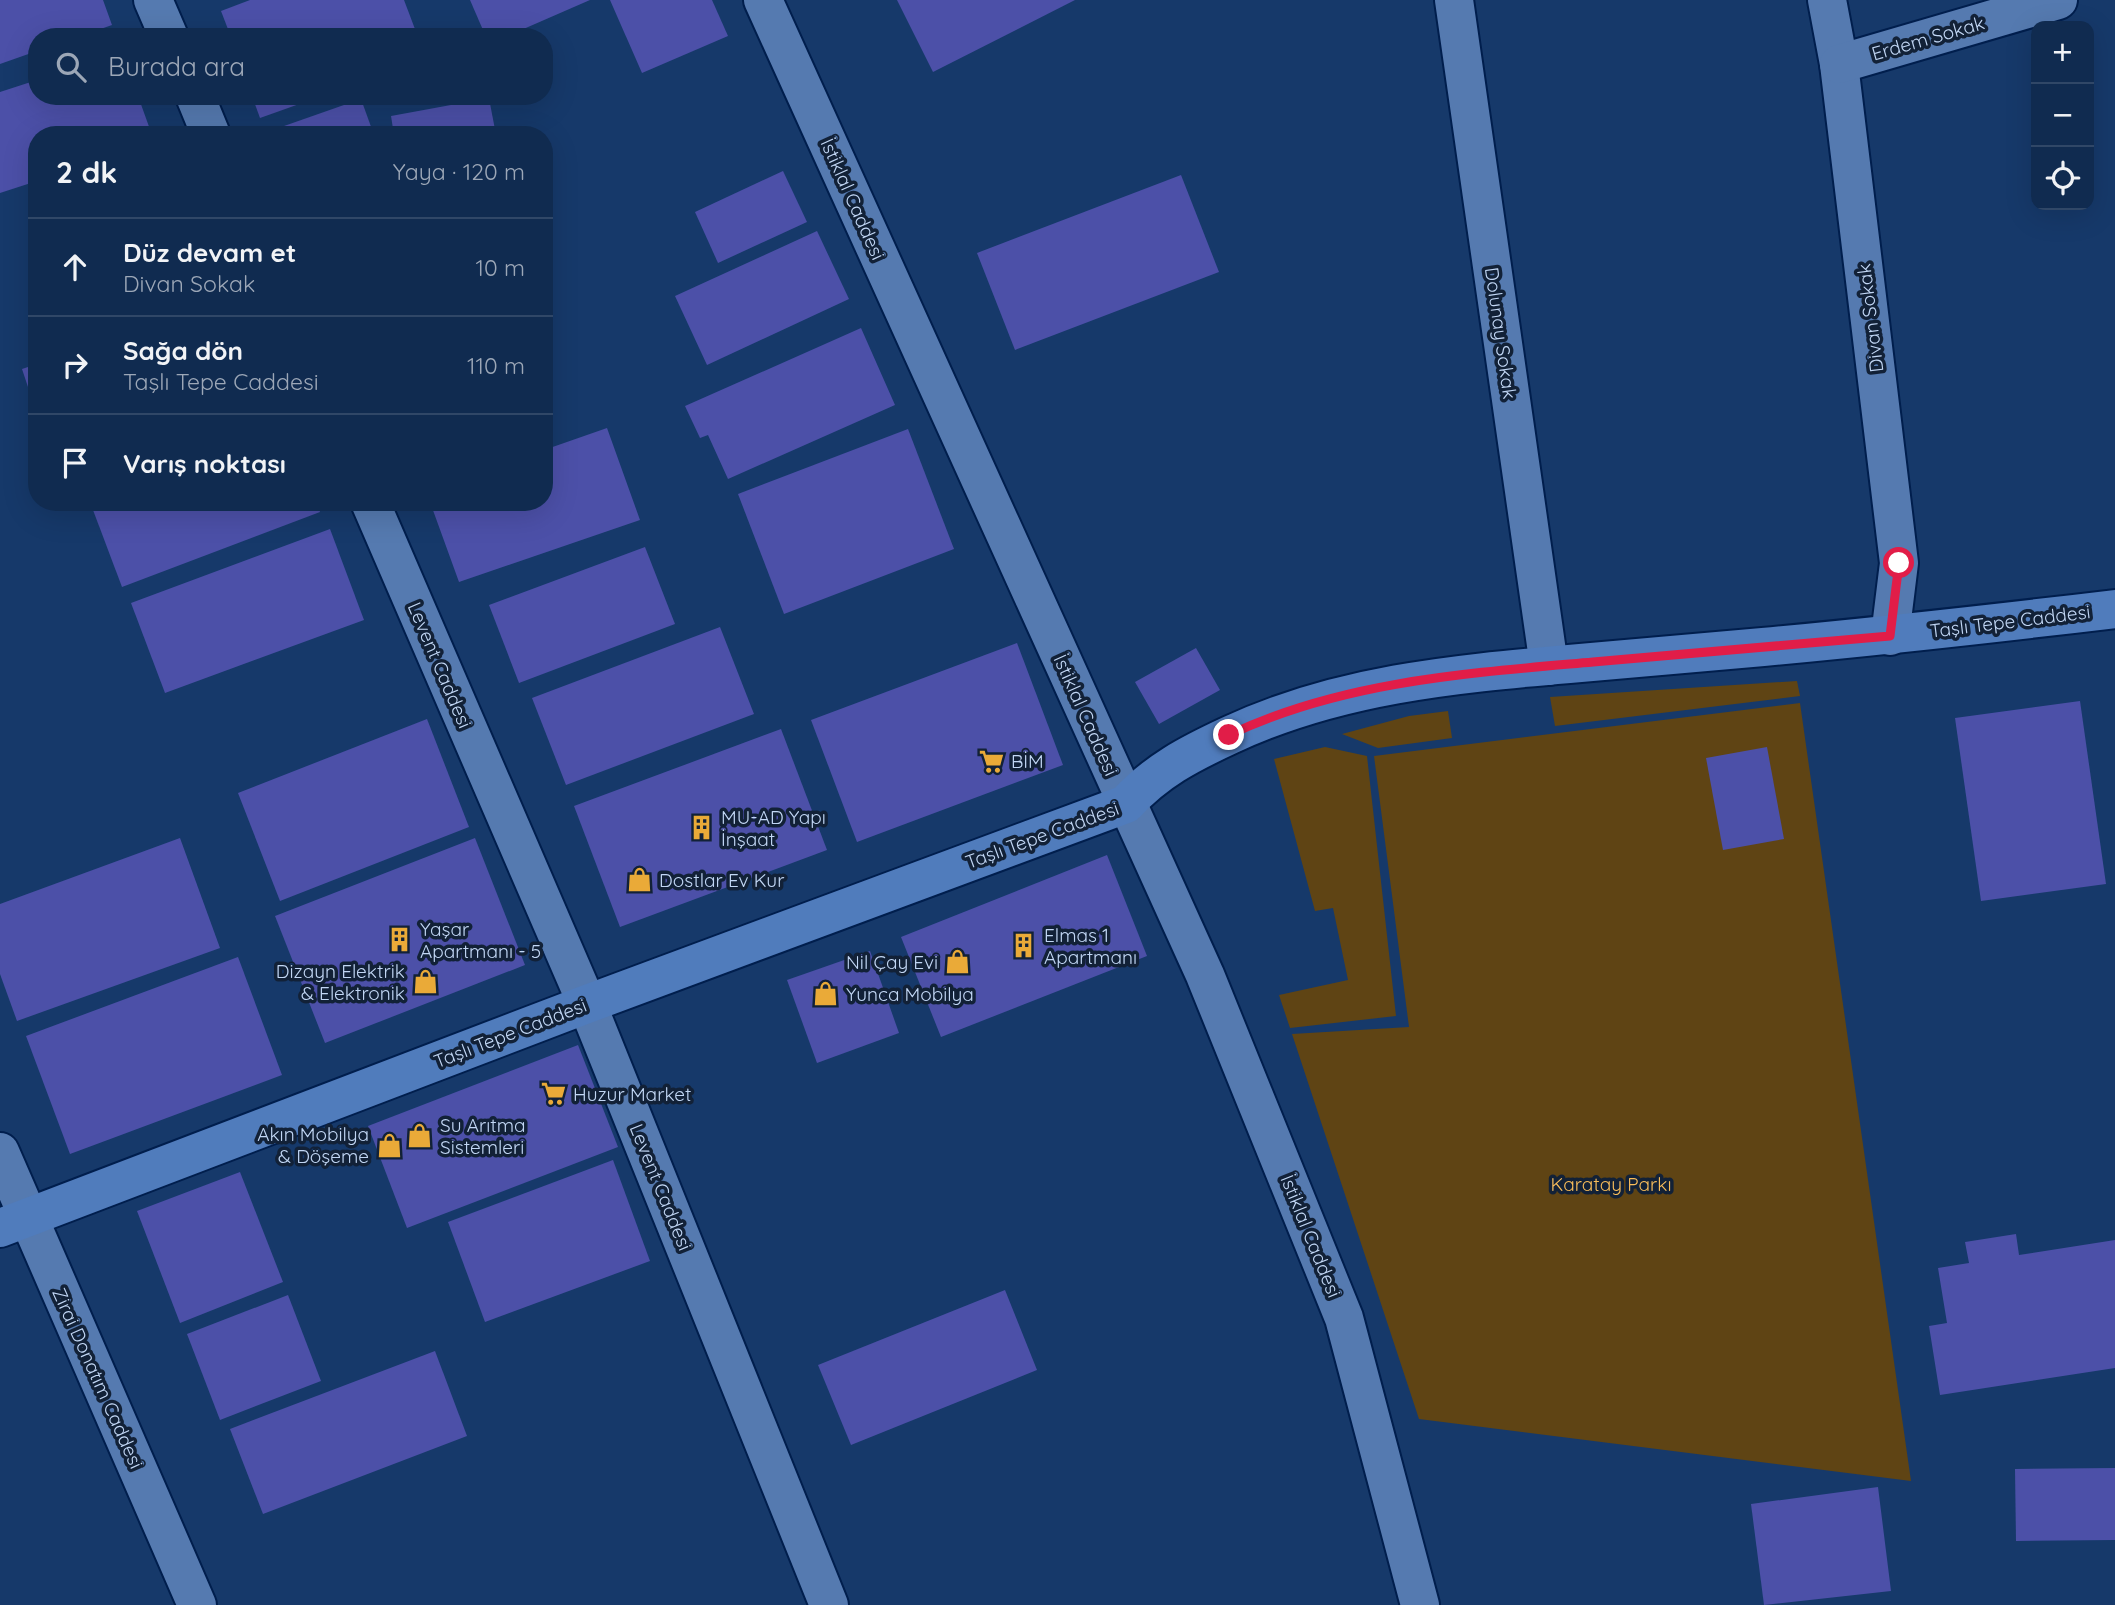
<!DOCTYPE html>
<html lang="tr">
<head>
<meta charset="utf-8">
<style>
  body { margin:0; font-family:Quicksand,sans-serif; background:#193357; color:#f1f3f6 }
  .controls { position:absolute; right:21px; top:21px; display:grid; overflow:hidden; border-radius:14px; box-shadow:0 7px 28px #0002 }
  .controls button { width:63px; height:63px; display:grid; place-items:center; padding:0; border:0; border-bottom:2px solid #304767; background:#102b50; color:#f1f3f6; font:35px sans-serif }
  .stop { position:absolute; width:21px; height:21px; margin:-16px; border:5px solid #e11d48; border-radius:50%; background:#fff }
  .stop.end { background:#e11d48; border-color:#fff; box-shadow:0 2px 7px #0008 }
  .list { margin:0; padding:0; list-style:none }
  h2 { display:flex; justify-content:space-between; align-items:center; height:91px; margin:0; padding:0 28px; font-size:30px }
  h2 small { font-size:23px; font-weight:400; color:#9ca7b7 }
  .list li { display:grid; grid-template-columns:46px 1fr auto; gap:21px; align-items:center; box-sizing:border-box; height:98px; padding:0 28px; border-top:2px solid #304767 }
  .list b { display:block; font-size:26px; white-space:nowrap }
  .list p { margin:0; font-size:23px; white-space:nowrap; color:#9ca7b7 }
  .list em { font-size:23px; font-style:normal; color:#9ca7b7 }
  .icon { flex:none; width:38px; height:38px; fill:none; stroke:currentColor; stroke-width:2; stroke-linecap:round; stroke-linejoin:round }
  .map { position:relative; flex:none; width:2115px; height:1605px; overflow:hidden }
  .search { position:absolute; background:#102b50; box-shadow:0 7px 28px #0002; left:28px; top:28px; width:525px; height:77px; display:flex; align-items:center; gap:18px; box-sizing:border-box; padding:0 24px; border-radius:28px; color:#9ca7b7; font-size:26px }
  .panel { position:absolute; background:#102b50; box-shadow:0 7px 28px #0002; left:28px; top:126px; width:525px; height:385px; border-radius:28px }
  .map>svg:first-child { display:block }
  .green { fill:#5f4414 }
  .building { fill:#4c50a8 }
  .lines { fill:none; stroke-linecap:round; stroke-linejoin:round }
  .street-casing { stroke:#001e4d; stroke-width:42 }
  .secondary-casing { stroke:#001e4d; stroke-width:42 }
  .street { stroke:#557ab0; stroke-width:38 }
  .secondary { stroke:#507cbc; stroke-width:38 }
  .route { stroke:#e11d48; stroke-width:9 }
  .labels { text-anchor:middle; stroke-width:7; stroke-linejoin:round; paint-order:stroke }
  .street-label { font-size:19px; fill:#c2d7f5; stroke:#122137 }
  .poi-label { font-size:19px; fill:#c2d7f5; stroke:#122137; text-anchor:start }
  .park-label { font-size:19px; fill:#f9bd5a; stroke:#122137 }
</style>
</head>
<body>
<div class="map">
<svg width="2115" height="1605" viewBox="0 0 2115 1605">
  <rect width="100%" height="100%" fill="#16396a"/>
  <!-- green -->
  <g class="green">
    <path d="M 1797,681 L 1800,696 L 1555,726 L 1550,697 Z"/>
    <path d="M 1800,703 L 1911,1481 L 1419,1419 L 1292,1034 L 1409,1027 L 1374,756 Z"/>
    <path d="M 1448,711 L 1452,738 L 1378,748 L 1342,734 L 1409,716 Z"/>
    <path d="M 1325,747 L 1367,756 L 1396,1016 L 1290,1028 L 1279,995 L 1348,980 L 1333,908 L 1315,911 L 1274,759 Z"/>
  </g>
  <!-- building -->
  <g class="building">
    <path d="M 0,0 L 103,0 L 112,25 L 78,37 L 37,37 L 37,51 L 0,64 Z"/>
    <path d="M 250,0 L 404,0 L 418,37 L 231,37 L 221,11 Z"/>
    <path d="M 470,0 L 590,0 L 505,37 L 486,37 Z"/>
    <path d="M 610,0 L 712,0 L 728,36 L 642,73 Z"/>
    <path d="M 897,0 L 1075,0 L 933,72 Z"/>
    <path d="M 37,80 L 37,96 L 138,96 L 152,135 L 37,135 L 37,181 L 0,193 L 0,92 Z"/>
    <path d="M 252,96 L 319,96 L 319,97 L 260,118 Z"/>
    <path d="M 489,98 L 496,135 L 394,135 L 391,116 Z"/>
    <path d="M 361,99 L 374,135 L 268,135 L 267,132 Z"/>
    <path d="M 783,171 L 807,222 L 718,263 L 695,212 Z"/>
    <path d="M 1181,175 L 1219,272 L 1015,350 L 977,253 Z"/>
    <path d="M 817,231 L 849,299 L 707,365 L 675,296 Z"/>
    <path d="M 861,328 L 895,405 L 728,479 L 708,435 L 700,438 L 685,406 Z"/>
    <path d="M 37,364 L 37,411 L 36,411 L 22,369 Z"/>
    <path d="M 607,428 L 640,520 L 459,582 L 430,502 L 544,502 L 544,450 Z"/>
    <path d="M 908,429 L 954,549 L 784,614 L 738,494 Z"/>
    <path d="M 90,502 L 316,502 L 320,512 L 122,587 Z"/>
    <path d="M 330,529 L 364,620 L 165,693 L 131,603 Z"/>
    <path d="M 645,547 L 675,624 L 519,683 L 489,605 Z"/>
    <path d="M 720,627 L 754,714 L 566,785 L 532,698 Z"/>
    <path d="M 1017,643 L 1063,765 L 857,842 L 811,720 Z"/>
    <path d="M 1196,648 L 1220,690 L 1159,724 L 1135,682 Z"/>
    <path d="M 2080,701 L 2106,884 L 1981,901 L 1955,718 Z"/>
    <path d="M 427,719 L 469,827 L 280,901 L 238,793 Z"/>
    <path d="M 781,729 L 827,850 L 620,927 L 574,806 Z"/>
    <path d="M 1767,747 L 1784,839 L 1723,850 L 1706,758 Z"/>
    <path d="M 180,838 L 220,948 L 17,1021 L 0,974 L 0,904 Z"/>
    <path d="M 475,838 L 525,965 L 325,1043 L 275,916 Z"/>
    <path d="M 1107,855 L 1147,956 L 941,1037 L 901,937 Z"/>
    <path d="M 870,951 L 899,1033 L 817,1063 L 787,980 Z"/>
    <path d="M 238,957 L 282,1075 L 70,1154 L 26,1036 Z"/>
    <path d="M 578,1045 L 618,1147 L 407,1228 L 368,1126 Z"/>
    <path d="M 613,1160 L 650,1261 L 485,1322 L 448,1222 Z"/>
    <path d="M 240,1172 L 283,1282 L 180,1323 L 137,1211 Z"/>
    <path d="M 2016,1234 L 2019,1255 L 2115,1240 L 2115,1368 L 1940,1395 L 1929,1326 L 1947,1323 L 1938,1268 L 1969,1263 L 1965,1242 Z"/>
    <path d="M 1005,1290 L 1037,1370 L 851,1445 L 818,1365 Z"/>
    <path d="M 288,1295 L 321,1381 L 220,1420 L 187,1334 Z"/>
    <path d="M 435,1351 L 467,1436 L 263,1514 L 230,1429 Z"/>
    <path d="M 2115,1468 L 2115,1540 L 2016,1541 L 2015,1469 Z"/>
    <path d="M 1878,1487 L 1891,1591 L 1764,1605 L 1751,1504 Z"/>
  </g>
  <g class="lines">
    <defs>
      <g id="street">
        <path d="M 153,0 L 169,37"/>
        <path d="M 763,0 L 1205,975 L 1344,1318 L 1420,1605"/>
        <path d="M 1454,0 L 1549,666"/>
        <path d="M 1827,0 L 1839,64 L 1899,563 L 1890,636"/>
        <path d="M 1839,64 L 2058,0"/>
        <path d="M 195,96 L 211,135"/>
        <path d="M 370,502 L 587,1004 L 829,1605"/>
        <path d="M 0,1152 L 197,1605"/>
      </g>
      <path id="secondary" d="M 0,1228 L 587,1004 L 1126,804 C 1156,771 1189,754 1230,735 C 1337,685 1452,674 1569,664 C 1634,658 1698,653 1763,647 C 1881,636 1998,623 2115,609"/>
    </defs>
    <!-- street casing -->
    <use href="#street" class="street-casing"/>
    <!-- secondary casing -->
    <use href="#secondary" class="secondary-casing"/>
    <!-- street -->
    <use href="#street" class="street"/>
    <!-- secondary -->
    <use href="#secondary" class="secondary"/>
  </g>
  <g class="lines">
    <!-- route -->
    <path class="route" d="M 1229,735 C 1343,681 1469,673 1593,662 C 1692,653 1791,644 1890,636 L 1899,563"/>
  </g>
  <!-- icons -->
  <defs>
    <symbol id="supermarket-bare" viewBox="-9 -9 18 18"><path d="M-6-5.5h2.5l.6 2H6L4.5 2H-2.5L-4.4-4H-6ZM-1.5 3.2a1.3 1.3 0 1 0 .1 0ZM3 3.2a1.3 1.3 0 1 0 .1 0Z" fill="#eaaa38" stroke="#122137" stroke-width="2.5" paint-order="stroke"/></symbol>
    <symbol id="building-bare" viewBox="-9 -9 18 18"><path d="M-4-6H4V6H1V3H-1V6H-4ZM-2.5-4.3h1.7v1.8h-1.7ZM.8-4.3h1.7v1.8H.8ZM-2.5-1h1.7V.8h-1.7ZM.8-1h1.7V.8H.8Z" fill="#eaaa38" stroke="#122137" stroke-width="2.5" paint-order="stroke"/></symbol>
    <symbol id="shop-bare" viewBox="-9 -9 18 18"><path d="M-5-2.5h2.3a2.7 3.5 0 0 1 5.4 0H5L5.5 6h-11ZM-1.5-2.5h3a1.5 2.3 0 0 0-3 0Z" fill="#eaaa38" stroke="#122137" stroke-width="2.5" paint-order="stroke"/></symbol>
  </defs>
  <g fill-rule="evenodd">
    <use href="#supermarket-bare" x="974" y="744" width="35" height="35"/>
    <use href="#building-bare" x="684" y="810" width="35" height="35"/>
    <use href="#shop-bare" x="622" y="862" width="35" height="35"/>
    <use href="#building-bare" x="382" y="922" width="35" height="35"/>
    <use href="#building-bare" x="1006" y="928" width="35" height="35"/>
    <use href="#shop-bare" x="940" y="944" width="35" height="35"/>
    <use href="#shop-bare" x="408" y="964" width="35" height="35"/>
    <use href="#shop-bare" x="808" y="976" width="35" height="35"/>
    <use href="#supermarket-bare" x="536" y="1076" width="35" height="35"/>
    <use href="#shop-bare" x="402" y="1118" width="35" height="35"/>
    <use href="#shop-bare" x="372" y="1128" width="35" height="35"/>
  </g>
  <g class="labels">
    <!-- street labels -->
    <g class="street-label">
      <text transform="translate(1928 38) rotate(-16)" y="7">Erdem Sokak</text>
      <text transform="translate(853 199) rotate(66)" y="7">İstiklal Caddesi</text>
      <text transform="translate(1870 318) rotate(-97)" y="7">Divan Sokak</text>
      <text transform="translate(1501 333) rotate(82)" y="7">Dolunay Sokak</text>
      <text transform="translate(2010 621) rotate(-7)" y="7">Taşlı Tepe Caddesi</text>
      <text transform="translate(440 665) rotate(67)" y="7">Levent Caddesi</text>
      <text transform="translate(1086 715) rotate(66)" y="7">İstiklal Caddesi</text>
      <text transform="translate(1042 835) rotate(-20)" y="7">Taşlı Tepe Caddesi</text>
      <text transform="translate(510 1033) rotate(-21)" y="7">Taşlı Tepe Caddesi</text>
      <text transform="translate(661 1187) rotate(68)" y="7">Levent Caddesi</text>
      <text transform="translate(1311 1236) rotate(68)" y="7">İstiklal Caddesi</text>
      <text transform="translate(98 1378) rotate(66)" y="7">Zirai Donatım Caddesi</text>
    </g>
    <!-- poi labels -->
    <g class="poi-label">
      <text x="1011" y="768">BİM</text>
      <text x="721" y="824">MU-AD Yapı<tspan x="721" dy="22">İnşaat</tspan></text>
      <text x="659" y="887">Dostlar Ev Kur</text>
      <text x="420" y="936">Yaşar<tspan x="420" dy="22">Apartmanı - 5</tspan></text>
      <text x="1044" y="942">Elmas 1<tspan x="1044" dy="22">Apartmanı</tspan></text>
      <text x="938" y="969" text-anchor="end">Nil Çay Evi</text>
      <text x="405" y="978" text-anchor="end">Dizayn Elektrik<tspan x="405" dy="22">&amp; Elektronik</tspan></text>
      <text x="846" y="1001">Yunca Mobilya</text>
      <text x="573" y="1101">Huzur Market</text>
      <text x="440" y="1132">Su Arıtma<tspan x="440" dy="22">Sistemleri</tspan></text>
      <text x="369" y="1141" text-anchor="end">Akın Mobilya<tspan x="369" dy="22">&amp; Döşeme</tspan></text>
    </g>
    <!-- park labels -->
    <g class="park-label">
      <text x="1611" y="1191">Karatay Parkı</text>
    </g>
  </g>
</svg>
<div class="controls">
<button>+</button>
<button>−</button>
<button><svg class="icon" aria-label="locate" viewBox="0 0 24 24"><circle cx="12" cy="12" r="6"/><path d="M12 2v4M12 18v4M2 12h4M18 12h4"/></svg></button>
</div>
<div class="stop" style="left:1899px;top:563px"></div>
<div class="stop end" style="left:1229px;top:735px"></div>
<div class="search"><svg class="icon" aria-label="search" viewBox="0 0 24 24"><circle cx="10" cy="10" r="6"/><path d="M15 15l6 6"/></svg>Burada ara</div>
<section class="panel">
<h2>2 dk<small>Yaya · 120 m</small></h2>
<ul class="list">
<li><svg class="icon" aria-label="ahead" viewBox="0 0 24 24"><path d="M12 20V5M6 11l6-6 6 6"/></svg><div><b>Düz devam et</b><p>Divan Sokak</p></div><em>10 m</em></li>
<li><svg class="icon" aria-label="right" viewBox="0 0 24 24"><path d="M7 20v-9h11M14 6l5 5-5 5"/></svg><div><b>Sağa dön</b><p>Taşlı Tepe Caddesi</p></div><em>110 m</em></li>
<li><svg class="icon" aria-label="arrive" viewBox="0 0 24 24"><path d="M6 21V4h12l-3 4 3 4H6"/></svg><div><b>Varış noktası</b></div></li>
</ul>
</section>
</div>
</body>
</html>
